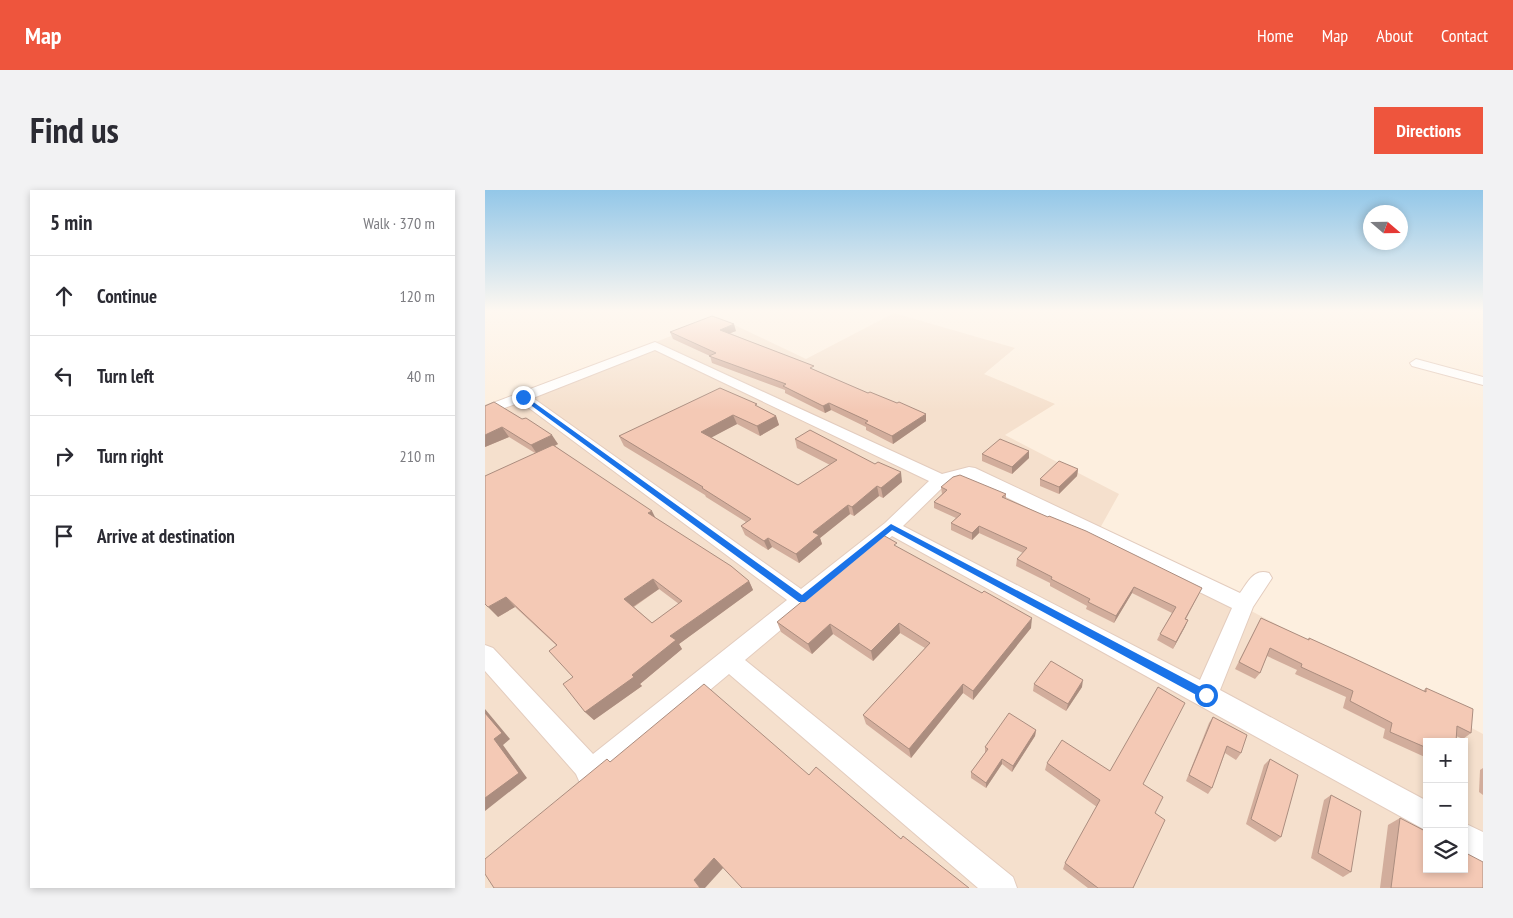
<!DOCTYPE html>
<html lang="en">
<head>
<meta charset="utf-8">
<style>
  body { margin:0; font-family:"PT Sans Narrow",sans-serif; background:#f2f2f3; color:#2b2b33 }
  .controls { position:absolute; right:15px; bottom:15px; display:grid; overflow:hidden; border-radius:0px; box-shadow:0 2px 8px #0003 }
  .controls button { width:45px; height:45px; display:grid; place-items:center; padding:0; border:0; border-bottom:1px solid #e1e1e2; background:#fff; color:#2b2b33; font:25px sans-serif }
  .compass { position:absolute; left:878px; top:15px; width:45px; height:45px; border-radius:50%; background:#fff; box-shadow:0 2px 8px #0003; rotate:110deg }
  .stop { position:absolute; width:15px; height:15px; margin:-11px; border:4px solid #1a73e8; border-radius:50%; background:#fff }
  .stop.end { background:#1a73e8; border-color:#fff; box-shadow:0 1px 5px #0008 }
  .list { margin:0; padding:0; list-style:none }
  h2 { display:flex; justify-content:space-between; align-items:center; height:65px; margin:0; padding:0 20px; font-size:21px }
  h2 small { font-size:16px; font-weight:400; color:#7c7c81 }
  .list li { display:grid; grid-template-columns:32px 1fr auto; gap:15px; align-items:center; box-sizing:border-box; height:80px; padding:0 20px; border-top:1px solid #e1e1e2 }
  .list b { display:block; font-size:19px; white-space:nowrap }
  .list em { font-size:16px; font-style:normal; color:#7c7c81 }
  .icon { flex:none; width:28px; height:28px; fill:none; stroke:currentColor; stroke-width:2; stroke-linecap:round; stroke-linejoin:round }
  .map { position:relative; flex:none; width:998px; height:698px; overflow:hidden; border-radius:0px }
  header { display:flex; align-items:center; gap:30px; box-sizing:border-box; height:70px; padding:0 25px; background:#ee553d; color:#fff }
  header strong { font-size:24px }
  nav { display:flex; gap:28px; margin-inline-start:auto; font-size:18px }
  .intro { display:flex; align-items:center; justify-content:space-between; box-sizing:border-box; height:120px; padding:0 30px }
  h1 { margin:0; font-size:35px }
  .button { padding:12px 22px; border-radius:0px; background:#ee553d; color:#fff; font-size:18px; font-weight:700 }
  main { display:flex; gap:30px; padding:0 30px }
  aside { flex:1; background:#fff; border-radius:0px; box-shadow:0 2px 8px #0003 }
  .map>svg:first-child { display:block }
  .residential { fill:#f5e0cd; fill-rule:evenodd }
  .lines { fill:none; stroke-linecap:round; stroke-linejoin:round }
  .street-casing { stroke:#e3ccbe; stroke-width:2 }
  .street { fill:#fff; fill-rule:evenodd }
  .wall { fill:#d2ad9c; fill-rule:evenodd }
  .shaded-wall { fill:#ab8d7f }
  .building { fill:#f4c9b5; stroke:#ab8d7f; fill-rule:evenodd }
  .route { fill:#1a73e8 }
</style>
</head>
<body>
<header>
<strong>Map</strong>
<nav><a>Home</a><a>Map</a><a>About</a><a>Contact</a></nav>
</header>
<div class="intro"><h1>Find us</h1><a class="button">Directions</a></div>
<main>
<aside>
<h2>5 min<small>Walk · 370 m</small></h2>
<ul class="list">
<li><svg class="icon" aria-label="ahead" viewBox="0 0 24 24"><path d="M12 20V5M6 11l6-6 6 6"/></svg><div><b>Continue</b></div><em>120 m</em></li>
<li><svg class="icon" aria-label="left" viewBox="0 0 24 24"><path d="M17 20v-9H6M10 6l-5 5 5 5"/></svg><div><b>Turn left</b></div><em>40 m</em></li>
<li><svg class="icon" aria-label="right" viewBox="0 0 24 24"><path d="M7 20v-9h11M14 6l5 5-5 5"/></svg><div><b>Turn right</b></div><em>210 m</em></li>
<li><svg class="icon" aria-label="arrive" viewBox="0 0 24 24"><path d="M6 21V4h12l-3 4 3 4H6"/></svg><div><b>Arrive at destination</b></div></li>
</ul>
</aside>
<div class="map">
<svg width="998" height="698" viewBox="0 0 998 698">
  <rect width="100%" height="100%" fill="#fdefdf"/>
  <!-- residential -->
  <path class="residential" d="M 409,123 L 530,158 L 499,184 L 570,214 L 520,245 L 634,304 L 614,340 L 998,544 L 998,698 L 0,698 L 0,221 L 233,127 L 321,169 ZM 942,552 L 979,552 L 979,679 L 942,679 Z"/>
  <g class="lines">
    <defs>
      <g id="street">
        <path d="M 170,152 L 457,284 L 484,277 L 490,278 L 755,403 C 763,392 769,378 784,383 L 787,388 L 768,417 L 735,500 L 942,611 L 942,641 L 407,346 L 260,470 L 528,687 L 532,698 L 493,698 L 244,484 L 116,591 L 104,597 L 95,593 L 91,584 L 0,481 L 0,455 L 8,458 L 108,564 L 302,410 L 36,212 L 0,225 L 0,216 ZM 170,160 L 444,291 L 400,333 L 316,399 L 48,208 ZM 482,288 L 747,418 L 715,490 L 418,336 L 461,294 Z"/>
        <path d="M 931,169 L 998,187 L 998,195 L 927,176 L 925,173 Z"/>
        <path d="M 979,633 L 998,642 L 998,673 L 979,663 Z"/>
      </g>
    </defs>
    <!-- street casing -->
    <use href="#street" class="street-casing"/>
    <!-- street -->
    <use href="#street" class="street"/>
  </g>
  <!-- wall -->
  <g class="wall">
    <path d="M 251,141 L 245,143 L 330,180 L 441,231 L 408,254 L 381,240 L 381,237 L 346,220 L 340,223 L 300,203 L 300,200 L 227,173 L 225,166 L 188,149 L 185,142 Z"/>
    <path d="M 0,216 L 73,254 L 70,256 L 171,328 L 264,391 L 268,400 L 194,454 L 197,459 L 155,494 L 157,496 L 109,530 L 100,522 L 88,487 L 72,456 L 30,417 L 13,427 L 50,263 L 24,247 L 0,257 ZM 174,399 L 194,414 L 167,433 L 149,417 Z"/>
    <path d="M 273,217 L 291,226 L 294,235 L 275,246 L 252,234 L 226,247 L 313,295 L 345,275 L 312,258 L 310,249 L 417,292 L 398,308 L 394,306 L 369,326 L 365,324 L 335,348 L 337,354 L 314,373 L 287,357 L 283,360 L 260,345 L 256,336 L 261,332 L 221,307 L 220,305 L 139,256 L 134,246 Z"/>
    <path d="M 544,261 L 544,268 L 527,284 L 497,271 L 497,264 Z"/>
    <path d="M 593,279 L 592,286 L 574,304 L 555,296 L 555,289 Z"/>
    <path d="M 456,297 L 521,304 L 521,309 L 714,404 L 701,429 L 703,430 L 688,459 L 672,450 L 675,444 L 687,423 L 647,403 L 629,433 L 601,419 L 602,416 L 565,396 L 565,393 L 531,376 L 532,369 L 538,363 L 494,343 L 487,350 L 466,340 L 466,333 L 471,328 L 449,318 L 449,312 L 457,304 Z"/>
    <path d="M 413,358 L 546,438 L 488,510 L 478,503 L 426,568 L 381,534 L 378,525 L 440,458 L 415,443 L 388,471 L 348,444 L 327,464 L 296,442 L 292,432 Z"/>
    <path d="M 776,428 L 823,450 L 824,448 L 938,501 L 941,498 L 986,543 L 978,549 L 971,546 L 942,552 L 942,568 L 898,548 L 900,539 L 858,518 L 861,507 L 810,484 L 812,480 L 782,466 L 775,483 L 770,489 L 750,479 Z"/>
    <path d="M 549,494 L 597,497 L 581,521 L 548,501 Z"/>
    <path d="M 728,527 L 756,563 L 751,570 L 740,563 L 727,598 L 723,604 L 701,591 L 724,533 Z"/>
    <path d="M 551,540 L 550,546 L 527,582 L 517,574 L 501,598 L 486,588 L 486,582 L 500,563 L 500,557 Z"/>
    <path d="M 785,569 L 796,647 L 790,652 L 761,634 L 779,575 Z"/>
    <path d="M 562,573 L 625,581 L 658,594 L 670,623 L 648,698 L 603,698 L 578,679 L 580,673 L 612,617 L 560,580 Z"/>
    <path d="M 998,578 L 998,605 L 994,602 L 995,580 Z"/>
    <path d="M 846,605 L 866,682 L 858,687 L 826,668 L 839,610 Z"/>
    <path d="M 915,628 L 998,698 L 895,698 L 903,635 Z"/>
  </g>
  <!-- shaded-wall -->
  <g class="shaded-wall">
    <path d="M 249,134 L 251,141 L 238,146 L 235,140 Z"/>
    <path d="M 344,213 L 346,220 L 340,223 L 338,216 Z"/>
    <path d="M 441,224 L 441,231 L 408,254 L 407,246 Z"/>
    <path d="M 248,225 L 252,234 L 220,251 L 216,242 Z"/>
    <path d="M 291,226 L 294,235 L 275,246 L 272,236 Z"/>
    <path d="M 17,237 L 24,247 L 0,257 L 0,245 Z"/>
    <path d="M 67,245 L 73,254 L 52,264 L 46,255 Z"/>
    <path d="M 544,261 L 544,268 L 527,284 L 527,277 Z"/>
    <path d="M 593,279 L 592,286 L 574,304 L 574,297 Z"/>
    <path d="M 416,282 L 417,292 L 398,308 L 396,298 Z"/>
    <path d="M 392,296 L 394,306 L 369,326 L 367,317 Z"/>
    <path d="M 363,315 L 365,324 L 335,348 L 337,354 L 314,373 L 311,364 L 328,342 Z"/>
    <path d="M 167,321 L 172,331 L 163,323 Z"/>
    <path d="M 494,336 L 494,343 L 487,350 L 487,343 Z"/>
    <path d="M 283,348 L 287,357 L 283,360 L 279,351 Z"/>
    <path d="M 168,389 L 174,399 L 146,418 L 139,409 Z"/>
    <path d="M 264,391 L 268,400 L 194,454 L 197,459 L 155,494 L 157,496 L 109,530 L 100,522 L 147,485 L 185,446 Z"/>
    <path d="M 649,397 L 647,403 L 629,433 L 631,426 Z"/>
    <path d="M 21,407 L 30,417 L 13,427 L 3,417 Z"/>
    <path d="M 547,428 L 546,438 L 488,510 L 488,501 Z"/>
    <path d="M 703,430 L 700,437 L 688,459 L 691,452 Z"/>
    <path d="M 414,433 L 415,443 L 388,471 L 386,461 Z"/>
    <path d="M 345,434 L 348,444 L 327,464 L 323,454 Z"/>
    <path d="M 598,490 L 597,497 L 581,521 L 583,514 Z"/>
    <path d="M 478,494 L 478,503 L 426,568 L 424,559 Z"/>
    <path d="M 0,519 L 25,549 L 18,555 L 42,588 L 0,621 L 0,608 L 9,549 L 0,523 Z"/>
    <path d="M 551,540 L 550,546 L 527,582 L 528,576 Z"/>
    <path d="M 517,569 L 517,574 L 501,598 L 501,593 Z"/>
    <path d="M 229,668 L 239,677 L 220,698 L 215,698 L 209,690 Z"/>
  </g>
  <!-- building -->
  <g class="building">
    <path d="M 227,126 L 249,134 L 235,140 L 329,176 L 325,178 L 383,203 L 385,202 L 412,213 L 414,212 L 441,224 L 407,246 L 380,233 L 383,231 L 344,213 L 338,216 L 298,196 L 301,194 L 224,166 L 231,163 L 185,142 Z"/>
    <path d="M 235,198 L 272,214 L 270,215 L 291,226 L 272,236 L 248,225 L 216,242 L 313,295 L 352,270 L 310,249 L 325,240 L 390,274 L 393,272 L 416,282 L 396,298 L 392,296 L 367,317 L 363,315 L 328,342 L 334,345 L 311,364 L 283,348 L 279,351 L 256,336 L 266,329 L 217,298 L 218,297 L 134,246 Z"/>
    <path d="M 9,212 L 37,229 L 41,228 L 67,245 L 46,255 L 17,237 L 0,245 L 0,216 Z"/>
    <path d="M 515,249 L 544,261 L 527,277 L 497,264 Z"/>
    <path d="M 68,255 L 167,321 L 163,323 L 246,376 L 264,391 L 185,446 L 191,450 L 147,485 L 149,487 L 100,522 L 78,494 L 88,487 L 64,461 L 72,455 L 21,407 L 3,417 L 0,414 L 0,286 ZM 168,389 L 197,411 L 167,433 L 139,409 Z"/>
    <path d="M 574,271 L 593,279 L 574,297 L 555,289 Z"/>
    <path d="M 475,285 L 521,304 L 517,307 L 563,327 L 564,326 L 601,341 L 717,398 L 700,429 L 703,430 L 691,452 L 675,444 L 691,417 L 649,397 L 631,426 L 603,412 L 605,409 L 566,389 L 567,387 L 532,369 L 542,358 L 494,336 L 487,343 L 466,333 L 476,324 L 449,312 L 462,300 L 456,297 L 468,287 Z"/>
    <path d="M 398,345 L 412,353 L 409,355 L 497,403 L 499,401 L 547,428 L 488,501 L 478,494 L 424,559 L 378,525 L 445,453 L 414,433 L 386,461 L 345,434 L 323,454 L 292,432 Z"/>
    <path d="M 776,428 L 824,450 L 824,448 L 866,467 L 941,502 L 941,498 L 988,519 L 986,543 L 972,536 L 971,552 L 942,552 L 942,558 L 905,542 L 907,533 L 865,511 L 868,501 L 816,477 L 817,474 L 785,458 L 775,483 L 754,472 Z"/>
    <path d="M 566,471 L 598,490 L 583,514 L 549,494 Z"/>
    <path d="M 219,494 L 324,585 L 331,577 L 416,649 L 418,646 L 484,698 L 257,698 L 229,668 L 209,690 L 215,698 L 9,698 L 0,684 L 0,669 L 122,569 L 125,572 Z"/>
    <path d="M 673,497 L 700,513 L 658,594 L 678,607 L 670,623 L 680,630 L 648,698 L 613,698 L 580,673 L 615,610 L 562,573 L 577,550 L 625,581 Z"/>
    <path d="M 0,523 L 17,543 L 9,549 L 34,583 L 0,608 Z"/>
    <path d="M 524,523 L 551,540 L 528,576 L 517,569 L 501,593 L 486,582 L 503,559 L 500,557 Z"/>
    <path d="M 728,527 L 762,545 L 756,563 L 742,556 L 727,598 L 704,585 Z"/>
    <path d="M 785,569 L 813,585 L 796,647 L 766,629 Z"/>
    <path d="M 846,605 L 876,621 L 866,682 L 833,663 Z"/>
    <path d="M 915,628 L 942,642 L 942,679 L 979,679 L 979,662 L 998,672 L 998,698 L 906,698 Z"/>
  </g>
  <!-- sky -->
  <linearGradient id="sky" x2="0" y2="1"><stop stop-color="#93c7e8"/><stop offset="0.55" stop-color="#fef8f1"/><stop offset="1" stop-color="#fef8f1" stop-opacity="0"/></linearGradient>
  <rect width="998" height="220" fill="url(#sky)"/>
  <!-- route -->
  <path class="route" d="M 36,206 L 40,206 L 317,405 L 406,334 L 725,502 L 726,505 L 725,508 L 717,508 L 407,340 L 320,412 L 314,412 L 36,208 Z"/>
</svg>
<div class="controls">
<button>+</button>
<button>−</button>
<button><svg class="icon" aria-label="layers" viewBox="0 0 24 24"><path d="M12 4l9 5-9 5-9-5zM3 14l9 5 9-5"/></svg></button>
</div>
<svg class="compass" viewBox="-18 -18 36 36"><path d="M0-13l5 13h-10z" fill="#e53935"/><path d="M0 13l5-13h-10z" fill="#7c7c81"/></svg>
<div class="stop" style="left:721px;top:505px"></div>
<div class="stop end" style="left:38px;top:207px"></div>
</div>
</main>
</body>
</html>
